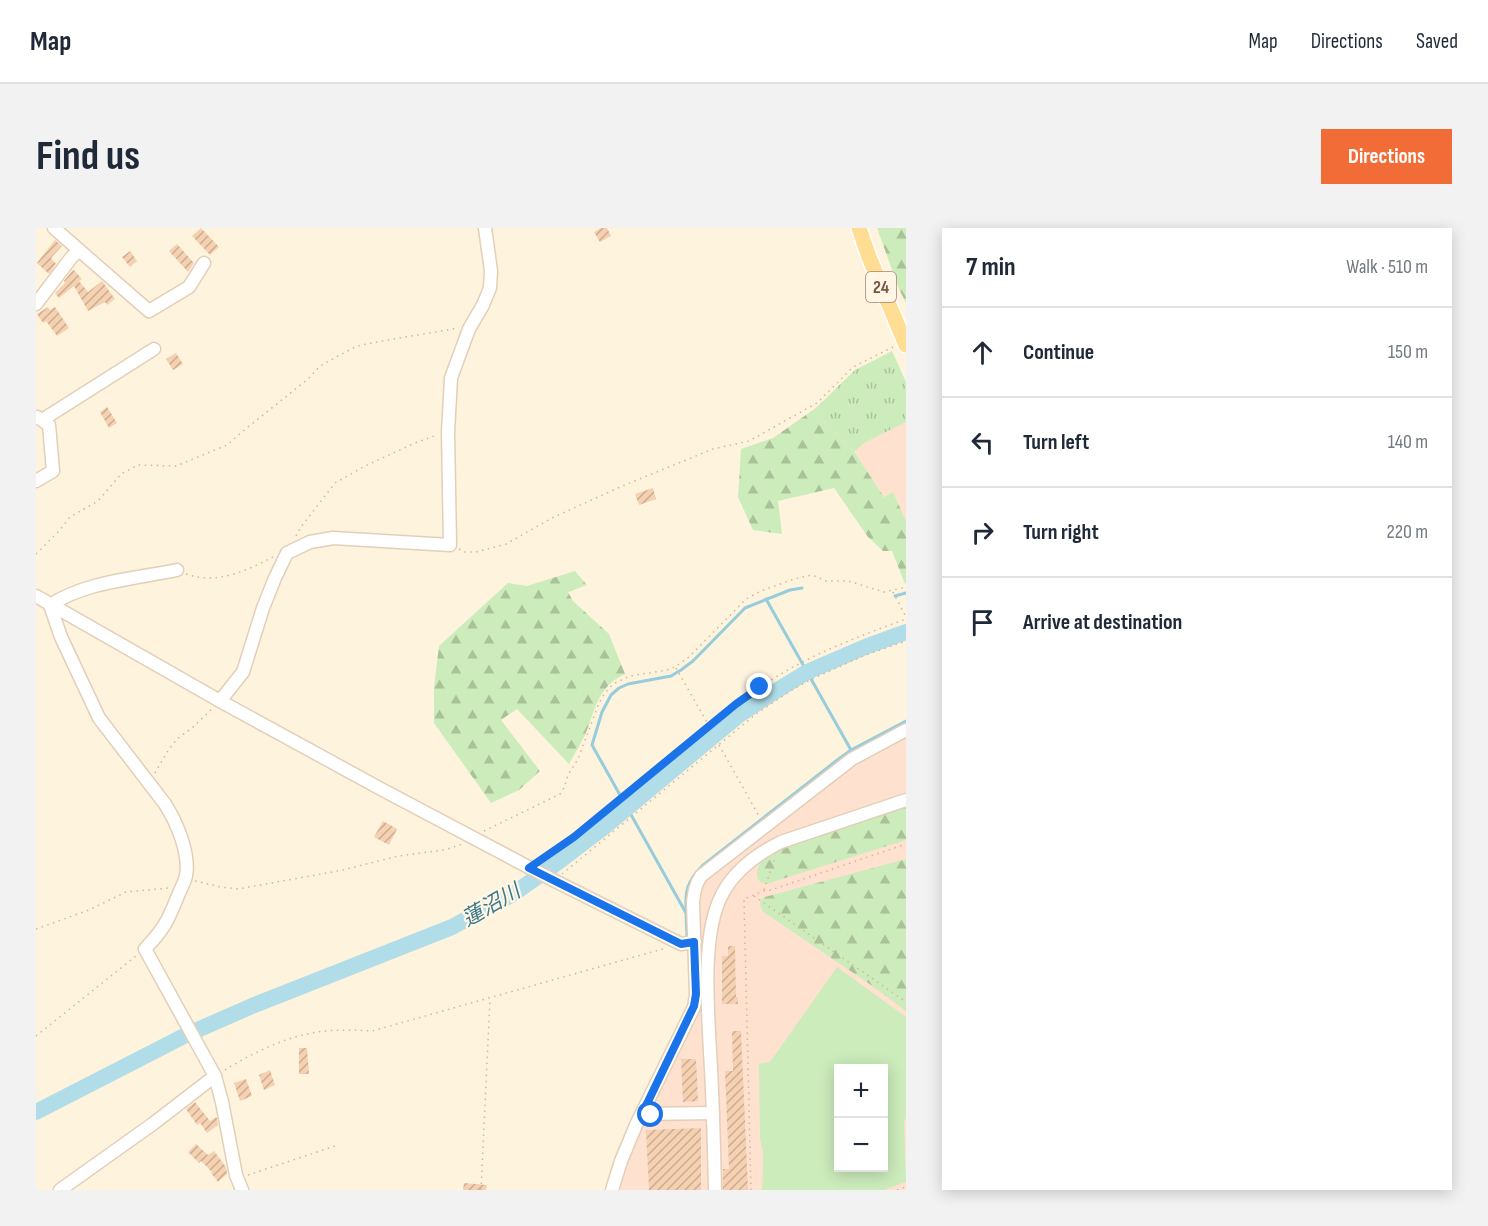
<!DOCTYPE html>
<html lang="en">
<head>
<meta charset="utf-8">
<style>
  body { margin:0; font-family:"Sofia Sans Condensed","Noto Sans JP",sans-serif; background:#f2f2f3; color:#1f2937 }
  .controls { position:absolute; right:18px; bottom:18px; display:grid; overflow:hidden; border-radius:0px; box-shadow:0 3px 15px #0003 }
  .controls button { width:54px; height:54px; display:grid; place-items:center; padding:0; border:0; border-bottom:2px solid #e0e1e3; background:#fff; color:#1f2937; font:30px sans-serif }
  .stop { position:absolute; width:18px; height:18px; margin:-14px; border:4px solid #1a73e8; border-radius:50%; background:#fff }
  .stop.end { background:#1a73e8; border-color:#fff; box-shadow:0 2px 6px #0008 }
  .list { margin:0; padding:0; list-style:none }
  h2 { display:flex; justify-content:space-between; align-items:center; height:78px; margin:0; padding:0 24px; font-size:26px }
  h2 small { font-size:20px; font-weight:400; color:#747a83 }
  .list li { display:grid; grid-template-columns:39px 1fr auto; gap:18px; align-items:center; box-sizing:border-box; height:90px; padding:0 24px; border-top:2px solid #e0e1e3 }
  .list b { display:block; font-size:22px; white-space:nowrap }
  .list em { font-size:20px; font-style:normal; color:#747a83 }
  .icon { flex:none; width:33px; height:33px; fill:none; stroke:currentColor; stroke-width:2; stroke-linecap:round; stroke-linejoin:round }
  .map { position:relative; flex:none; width:870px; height:962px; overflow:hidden; border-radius:0px }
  header { display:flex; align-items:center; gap:36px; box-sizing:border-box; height:84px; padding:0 30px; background:#fff; border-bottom:2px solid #e0e1e3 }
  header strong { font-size:28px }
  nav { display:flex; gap:33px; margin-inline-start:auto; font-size:21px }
  .intro { display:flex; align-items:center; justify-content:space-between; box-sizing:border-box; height:144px; padding:0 36px }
  h1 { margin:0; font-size:42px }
  .button { padding:15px 27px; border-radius:0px; background:#f26c37; color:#fff; font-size:21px; font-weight:700 }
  main { display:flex; gap:36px; padding:0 36px }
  aside { flex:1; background:#fff; border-radius:0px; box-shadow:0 3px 15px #0003 }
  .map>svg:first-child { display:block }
  .commercial { fill:#ffe1d0; fill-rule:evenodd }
  .grass { fill:url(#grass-tufts) }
  .forest { fill:url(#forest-firs) }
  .pitch { fill:#ccecbb; fill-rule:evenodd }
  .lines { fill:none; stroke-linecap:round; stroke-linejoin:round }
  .stream { stroke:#96ccdb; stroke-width:3 }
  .river { stroke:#b1dde8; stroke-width:16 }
  .building { fill:url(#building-hatch) }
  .minor-casing { stroke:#e2cfb9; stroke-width:15 }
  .major-casing { stroke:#fff; stroke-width:18 }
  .path { stroke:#d9b496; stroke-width:1.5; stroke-dasharray:1.5 4.5; stroke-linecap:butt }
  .minor { stroke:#fff; stroke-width:12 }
  .major { stroke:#ffdd93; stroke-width:15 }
  .route { stroke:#1a73e8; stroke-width:8 }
  .labels { text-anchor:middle; stroke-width:4.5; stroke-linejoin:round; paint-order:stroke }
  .shield { fill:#fff6e5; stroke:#9e8774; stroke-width:1.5 }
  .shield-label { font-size:18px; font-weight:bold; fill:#755844 }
  .water-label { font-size:21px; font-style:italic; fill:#3c798b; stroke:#fff6e5 }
</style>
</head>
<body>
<header>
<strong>Map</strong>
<nav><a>Map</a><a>Directions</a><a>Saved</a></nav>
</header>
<div class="intro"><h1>Find us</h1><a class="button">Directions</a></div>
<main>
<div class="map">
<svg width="870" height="962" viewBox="0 0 870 962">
  <defs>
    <pattern id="grass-tufts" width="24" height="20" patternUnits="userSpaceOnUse" patternTransform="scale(1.5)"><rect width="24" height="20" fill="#ccecbb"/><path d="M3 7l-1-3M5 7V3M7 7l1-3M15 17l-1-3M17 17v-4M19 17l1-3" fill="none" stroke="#aac29a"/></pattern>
    <pattern id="forest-firs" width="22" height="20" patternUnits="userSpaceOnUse" patternTransform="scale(1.5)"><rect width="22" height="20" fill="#ccecbb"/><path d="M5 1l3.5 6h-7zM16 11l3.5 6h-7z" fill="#aac29a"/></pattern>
    <pattern id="building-hatch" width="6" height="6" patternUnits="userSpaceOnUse" patternTransform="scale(1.5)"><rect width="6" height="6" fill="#f5d1b2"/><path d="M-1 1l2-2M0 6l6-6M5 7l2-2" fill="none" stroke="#cbac92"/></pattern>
  </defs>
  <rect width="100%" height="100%" fill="#fef3dd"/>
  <!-- commercial -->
  <g class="commercial">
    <path d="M 870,194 L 870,293 L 857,264 L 848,269 L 818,224 L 828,215 Z"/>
    <path d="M 870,507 L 870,962 L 582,962 L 607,895 L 629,853 L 659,790 L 661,683 L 665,655 L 814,538 ZM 802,840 L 848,840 L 848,940 L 802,940 Z"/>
  </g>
  <!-- grass -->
  <path class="grass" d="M 856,123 L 870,154 L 870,194 L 828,215 L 818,224 L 777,182 L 783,177 L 819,142 Z"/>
  <!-- forest -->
  <g class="forest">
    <path d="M 841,0 L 870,0 L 870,75 L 863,61 Z"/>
    <path d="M 777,182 L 819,225 L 848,269 L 857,264 L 870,293 L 870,355 L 869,356 L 856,323 L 847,323 L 832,309 L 798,260 L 742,273 L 746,306 L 717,302 L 702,269 L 705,221 L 737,210 Z"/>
    <path d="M 539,343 L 551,357 L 532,364 L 537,373 L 573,406 L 589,446 C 561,459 560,481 549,507 C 544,517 538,527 533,536 L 481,481 L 465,492 L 504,543 L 483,562 L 455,575 L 398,495 L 398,459 L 403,418 L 472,355 L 491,358 Z"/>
    <path d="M 870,579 L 870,612 L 730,656 C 715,653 722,638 728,629 L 757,617 Z"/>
    <path d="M 870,631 L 870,783 L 835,757 L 726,683 L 724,675 L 725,672 L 729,669 Z"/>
  </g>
  <!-- pitch -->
  <path class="pitch" d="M 801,739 L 870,789 L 870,890 L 868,893 L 870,954 L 848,962 L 726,962 L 727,939 L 727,924 L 724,911 L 723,836 L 734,834 ZM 802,840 L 848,840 L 848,940 L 802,940 Z"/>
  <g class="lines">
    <!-- stream -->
    <g class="stream">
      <path d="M 859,368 L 870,365"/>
      <path d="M 730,371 L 815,522"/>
      <path d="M 650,684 C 649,662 651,654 666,638 L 800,533 L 815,522 L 870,493"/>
      <path d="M 651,708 L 650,685 L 556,517 L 566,484 L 575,467 L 583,460 L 592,456 L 635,448 L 645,442 L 657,433 L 709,380 L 754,362 L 766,360"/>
    </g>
    <!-- river -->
    <path class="river" d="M 0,884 L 150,807 L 216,778 L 416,699 L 477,666 L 521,635 L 567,600 L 703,487 L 735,466 L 771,444 L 829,419 L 870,404"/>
  </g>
  <!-- building -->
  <g class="building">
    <path d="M 165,0 L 183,19 L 174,27 L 156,8 Z"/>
    <path d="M 565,0 L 571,0 L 575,8 L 564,14 L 558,4 Z"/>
    <path d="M 19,12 L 26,18 L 15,30 L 20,36 L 13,46 L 1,35 Z"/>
    <path d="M 141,16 L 158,35 L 152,44 L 133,23 Z"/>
    <path d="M 94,23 L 101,33 L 94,39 L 86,29 Z"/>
    <path d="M 38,42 L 46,51 L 43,53 L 52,64 L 66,53 L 79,71 L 71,77 L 69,74 L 52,83 L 38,58 L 23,70 L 19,65 L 29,55 L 28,53 L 36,43 Z"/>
    <path d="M 12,79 L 14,82 L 19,79 L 33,100 L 21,108 L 10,93 L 7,95 L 1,86 Z"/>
    <path d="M 140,125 L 147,136 L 137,142 L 130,131 Z"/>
    <path d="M 71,179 L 81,195 L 73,200 L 64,184 Z"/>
    <path d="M 617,260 L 620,271 L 603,277 L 599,266 Z"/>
    <path d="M 347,593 L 361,601 L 353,617 L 338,609 Z"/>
    <path d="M 692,718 L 699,718 L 700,769 L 702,769 L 702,776 L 686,776 L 686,728 L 692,728 Z"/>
    <path d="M 696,803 L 705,803 L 712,962 L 687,962 L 687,941 L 693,941 L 689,843 L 697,843 Z"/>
    <path d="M 263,820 L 271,820 L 273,846 L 263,846 Z"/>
    <path d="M 645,831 L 660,831 L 662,873 L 647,874 Z"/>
    <path d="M 234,842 L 239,857 L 228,862 L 223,847 Z"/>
    <path d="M 210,851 L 216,868 L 204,873 L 198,855 Z"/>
    <path d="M 159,874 L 174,893 L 180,889 L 181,890 L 182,897 L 171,905 L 164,895 L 161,897 L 150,881 Z"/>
    <path d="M 665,900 L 665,962 L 613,962 L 610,902 Z"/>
    <path d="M 160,916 L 172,927 L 178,923 L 190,939 L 191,946 L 182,954 L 175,945 L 176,944 L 165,933 L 163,935 L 152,924 Z"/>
    <path d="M 428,955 L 451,957 L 450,962 L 427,962 Z"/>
  </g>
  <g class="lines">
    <defs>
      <g id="minor">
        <path d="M 43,22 L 113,83 L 153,59 L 168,35"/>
        <path d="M 0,76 L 35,30 L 43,22 L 18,0"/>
        <path d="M 6,192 L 118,121"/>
        <path d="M 0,253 L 17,243 L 13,197 L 1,189"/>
        <path d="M 0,368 L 184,473 L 345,561 L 517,652 L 645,716 L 659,714"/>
        <path d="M 14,377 L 25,409 L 63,490 L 129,576 C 141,595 154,625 150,648 C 148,655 144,663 141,670 C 132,693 127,702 109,721 L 179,848 L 186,874 L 200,947 L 206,962"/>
        <path d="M 14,377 C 52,353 98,351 141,342"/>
        <path d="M 184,473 L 207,444 L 227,380 L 239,350 L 251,325 L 274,314 L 297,310 L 414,317 L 412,204 L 415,150 L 433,101 L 447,77 L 454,60 L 455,43 L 449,0"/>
        <path d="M 606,886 L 677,885"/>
        <path d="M 24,962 L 118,895 L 179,848"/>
        <path d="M 576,962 L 585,933 L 600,897 L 658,779 L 660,767 L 657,675 C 658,665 659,657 665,648 L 816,531 L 870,502"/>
        <path d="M 679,962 C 678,916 677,870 674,824 C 672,781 666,713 683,673 C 694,646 719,627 745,614 L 870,572"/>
      </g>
      <path id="major" d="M 823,0 L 833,29 L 870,117"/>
    </defs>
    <!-- minor casing -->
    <use href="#minor" class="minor-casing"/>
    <!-- major casing -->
    <use href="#major" class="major-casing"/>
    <!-- path -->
    <g class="path">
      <path d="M 260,308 L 265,299 L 299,255 L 329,238 L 379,215 L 401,207"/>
      <path d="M 423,321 L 428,324 L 440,324 L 470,316 L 516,290 L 584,259 L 677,221 L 713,213 L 781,175 L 817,139 L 857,119"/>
      <path d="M 0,326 L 23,303 L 34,289 L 62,273 L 85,246 L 102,237 L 140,238 L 191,217 L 212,199 L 272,151 L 284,138 L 302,128 L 321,118 L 346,113 L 423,100"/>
      <path d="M 150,346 C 180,357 210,343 237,329"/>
      <path d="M 857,364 L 870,389"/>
      <path d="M 640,440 L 673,498"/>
      <path d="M 683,517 L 723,588"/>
      <path d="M 119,545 L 131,524 L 141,511 L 156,500 L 177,480"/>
      <path d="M 448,603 L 524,566 L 528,560 L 532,547 L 542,531 L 563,475 L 569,465 L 577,456 L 594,448 L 631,442 L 639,439 L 653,429 L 710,371 L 725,363 L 758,351 L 776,347 L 790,353 L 812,353 L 848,364 L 870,359"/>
      <path d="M 504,633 L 538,609 L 700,476 C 719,463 738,449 759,438 C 794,419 832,405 870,391"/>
      <path d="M 526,646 L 720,486 L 759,460 L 778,450 L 827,428 L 870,413"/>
      <path d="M 159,653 L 185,659 L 202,661 L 307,642 L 362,628 L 408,622 L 427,616"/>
      <path d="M 728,662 L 739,630"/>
      <path d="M 718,668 L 870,774"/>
      <path d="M 0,701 L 53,682 L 90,664 L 133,660"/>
      <path d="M 0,808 L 100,728"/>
      <path d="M 189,842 C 213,827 243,812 271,806 C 292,801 314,802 336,803 L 630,720"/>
      <path d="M 212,947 L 302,917"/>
      <path d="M 445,962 L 454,771"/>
      <path d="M 715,962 L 708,671 L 728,663 L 735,662 L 870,616"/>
      <path d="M 861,962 L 870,959"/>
    </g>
    <!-- minor -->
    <use href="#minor" class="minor"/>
    <!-- major -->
    <use href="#major" class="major"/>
  </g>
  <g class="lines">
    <!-- route -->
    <path class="route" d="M 615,887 L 606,886 L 658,778 L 660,766 L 658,714 L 645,716 L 493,640 L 538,609 L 700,476 L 724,459"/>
  </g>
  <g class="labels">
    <!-- shield labels -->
    <rect class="shield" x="830" y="44" width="30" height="30" rx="4.5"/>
    <g class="shield-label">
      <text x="845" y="65">24</text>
    </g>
    <!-- water labels -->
    <g class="water-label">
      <text transform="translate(455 677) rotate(-30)" y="7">蓮沼川</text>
    </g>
  </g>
</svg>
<div class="controls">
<button>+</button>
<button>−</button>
</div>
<div class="stop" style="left:615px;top:887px"></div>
<div class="stop end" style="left:724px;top:459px"></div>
</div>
<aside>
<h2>7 min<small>Walk · 510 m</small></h2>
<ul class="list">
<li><svg class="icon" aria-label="ahead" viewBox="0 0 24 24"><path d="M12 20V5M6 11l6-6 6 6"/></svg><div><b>Continue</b></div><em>150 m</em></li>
<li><svg class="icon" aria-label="left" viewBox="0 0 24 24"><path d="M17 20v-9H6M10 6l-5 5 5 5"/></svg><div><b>Turn left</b></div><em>140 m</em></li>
<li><svg class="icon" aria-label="right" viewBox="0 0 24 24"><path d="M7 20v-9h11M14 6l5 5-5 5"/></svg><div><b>Turn right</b></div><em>220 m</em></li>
<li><svg class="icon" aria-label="arrive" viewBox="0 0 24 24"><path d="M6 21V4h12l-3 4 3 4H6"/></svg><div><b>Arrive at destination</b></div></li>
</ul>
</aside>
</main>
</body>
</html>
